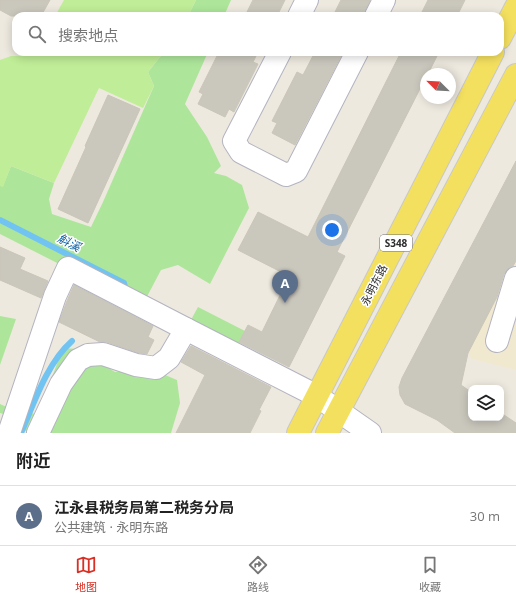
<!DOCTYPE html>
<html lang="zh">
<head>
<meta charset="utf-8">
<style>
  body { margin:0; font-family:"Open Sans","Noto Sans SC",sans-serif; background:#f2f2f2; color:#222 }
  .controls { position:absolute; right:12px; bottom:12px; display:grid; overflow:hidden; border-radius:8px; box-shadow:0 2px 10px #0003 }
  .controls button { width:36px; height:36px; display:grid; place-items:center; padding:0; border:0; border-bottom:1px solid #e0e0e0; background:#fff; color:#222; font:20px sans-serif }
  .compass { position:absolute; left:420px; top:68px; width:36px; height:36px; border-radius:50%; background:#fff; box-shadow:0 2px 10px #0003; rotate:294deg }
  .you { position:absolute; left:332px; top:230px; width:14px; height:14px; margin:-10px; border:3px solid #fff; border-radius:50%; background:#1a73e8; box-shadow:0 0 0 6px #1a73e833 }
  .badge { display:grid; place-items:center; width:26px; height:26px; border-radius:50%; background:#d93025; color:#fff; font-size:13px; font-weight:700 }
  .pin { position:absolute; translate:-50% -33px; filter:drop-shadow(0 1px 2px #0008) }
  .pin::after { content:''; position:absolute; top:21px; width:14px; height:12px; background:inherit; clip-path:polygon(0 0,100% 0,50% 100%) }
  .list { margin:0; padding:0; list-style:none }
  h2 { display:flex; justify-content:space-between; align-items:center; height:52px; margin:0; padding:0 16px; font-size:17px }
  h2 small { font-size:13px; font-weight:400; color:#767676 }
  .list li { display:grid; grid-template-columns:26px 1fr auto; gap:12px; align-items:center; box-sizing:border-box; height:60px; padding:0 16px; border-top:1px solid #e0e0e0 }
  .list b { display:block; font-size:15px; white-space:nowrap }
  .list p { margin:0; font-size:13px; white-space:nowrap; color:#767676 }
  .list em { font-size:13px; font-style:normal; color:#767676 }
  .icon { flex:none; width:22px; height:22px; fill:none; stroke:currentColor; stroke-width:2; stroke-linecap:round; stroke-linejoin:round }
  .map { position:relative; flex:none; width:516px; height:433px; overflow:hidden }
  .search { position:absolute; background:#fff; box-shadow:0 2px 10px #0003; left:12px; right:12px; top:12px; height:44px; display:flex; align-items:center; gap:10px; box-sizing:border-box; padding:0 14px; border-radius:12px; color:#767676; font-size:15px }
  .sheet { height:112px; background:#fff }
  nav { display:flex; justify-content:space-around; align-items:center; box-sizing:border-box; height:56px; border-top:1px solid #e0e0e0; background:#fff; font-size:11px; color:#767676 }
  nav a { display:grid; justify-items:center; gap:2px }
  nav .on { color:#d93025 }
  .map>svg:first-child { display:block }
  .education { fill:#f0e8cf }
  .green { fill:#ade69b }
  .pitch { fill:#c0ed97 }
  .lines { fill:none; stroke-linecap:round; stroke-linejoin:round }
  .stream { stroke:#71c3f2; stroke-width:6 }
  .building { fill:#cac7bd; stroke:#cac6b8 }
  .minor-casing { stroke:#b3b4c0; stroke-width:24 }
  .major-casing { stroke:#c8c8c8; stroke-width:24 }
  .minor { stroke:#fff; stroke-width:22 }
  .major { stroke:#f4e05f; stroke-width:22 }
  .labels { text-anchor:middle; stroke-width:3; stroke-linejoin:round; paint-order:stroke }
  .shield { fill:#fff; stroke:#6c6c6c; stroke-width:1 }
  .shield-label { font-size:10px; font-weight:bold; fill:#2d2d2d }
  .street-label { font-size:11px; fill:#2d2d2d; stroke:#fff }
  .water-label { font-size:12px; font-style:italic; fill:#0b60a3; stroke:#fff }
</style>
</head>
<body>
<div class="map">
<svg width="516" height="433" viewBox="0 0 516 433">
  <rect width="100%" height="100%" fill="#eee9df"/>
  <!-- education -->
  <path class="education" d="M 516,261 L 516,370 L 472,359 L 468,353 Z"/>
  <!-- green -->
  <g class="green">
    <path d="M 196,0 L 231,0 L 224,16 L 188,16 Z"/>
    <path d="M 164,52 L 208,52 L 185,104 L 207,137 L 221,166 L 214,173 L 226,176 L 242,185 L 249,208 L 210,284 L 178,265 L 161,270 L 142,306 L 0,234 L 0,186 L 3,186 L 11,166 L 54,183 L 49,199 L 52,214 L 91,227 L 103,202 L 154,86 L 148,72 Z"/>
    <path d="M 198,307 L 245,331 L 236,348 L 186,329 Z"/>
    <path d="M 0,316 L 16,319 L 0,365 Z"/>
    <path d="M 63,348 L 78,349 L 115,372 L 136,370 L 146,367 L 177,380 L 180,403 L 171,433 L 27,433 L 17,418 L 0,413 L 0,404 L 18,412 L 38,414 Z"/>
  </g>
  <!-- pitch -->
  <g class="pitch">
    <path d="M 64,0 L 196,0 L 188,16 L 55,16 Z"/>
    <path d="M 30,52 L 164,52 L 148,72 L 154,86 L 143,108 L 99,88 L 54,183 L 11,166 L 3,187 L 0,186 L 0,60 L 11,56 L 25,56 Z"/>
  </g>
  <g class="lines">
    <!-- stream -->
    <g class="stream">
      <path d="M 0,220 L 124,283 L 125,287"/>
      <path d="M 21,433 C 34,403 47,363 72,341"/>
    </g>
  </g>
  <!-- building -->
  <g class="building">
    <path d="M 0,0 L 50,0 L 41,16 L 11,16 L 0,10 Z"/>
    <path d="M 253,0 L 285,0 L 277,16 L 245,16 Z"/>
    <path d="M 341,0 L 370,0 L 364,16 L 333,16 Z"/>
    <path d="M 428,0 L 465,0 L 457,16 L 420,16 Z"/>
    <path d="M 219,52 L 258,52 L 253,62 L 258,64 L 234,112 L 229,109 L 225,117 L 198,104 L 203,94 L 199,92 Z"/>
    <path d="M 315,52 L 343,52 L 295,145 L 272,133 L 277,123 L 272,121 L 297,72 L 303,75 Z"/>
    <path d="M 401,52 L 439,52 L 428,74 L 426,74 L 426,77 L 337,252 L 345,256 L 289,367 L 239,342 L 248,325 L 262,332 L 285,285 L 280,282 L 285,274 L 238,250 L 258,212 L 308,237 Z"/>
    <path d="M 108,95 L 140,109 L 88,223 L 58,209 L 86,147 L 85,146 Z"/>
    <path d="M 516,161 L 516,261 L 513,266 L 508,269 L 504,274 L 497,297 L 468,353 L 461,385 L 471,392 L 471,418 L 501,418 L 501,413 L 516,423 L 516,433 L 455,433 L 437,420 L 405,404 L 400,395 L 399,387 L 402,378 Z"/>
    <path d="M 0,247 L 25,258 L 20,269 L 48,281 L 41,298 L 0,280 Z"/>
    <path d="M 74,285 L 153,326 L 148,337 L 154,340 L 147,354 L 139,353 L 107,342 L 100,342 L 59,322 L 67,301 Z"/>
    <path d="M 191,346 L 271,387 L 259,410 L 261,411 L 250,433 L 176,433 L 205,375 L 181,362 Z"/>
  </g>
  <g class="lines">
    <defs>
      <g id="minor">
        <path d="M 299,16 L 307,0"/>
        <path d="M 376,16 L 384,0"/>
        <path d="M 280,52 L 234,141 L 241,152 L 286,175 L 296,171 L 357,52"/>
        <path d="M 497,341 L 516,278"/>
        <path d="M 9,433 L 55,296 L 68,268 L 186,329"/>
        <path d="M 38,433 L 61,384 L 78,360 L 88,355 L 103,354 L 136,365 L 156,368 L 169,358 L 186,329 L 317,396 L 370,433"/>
      </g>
      <g id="major">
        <path d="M 500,38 L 516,7"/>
        <path d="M 298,433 L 493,52"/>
        <path d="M 327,433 L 516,75"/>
      </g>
    </defs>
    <!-- minor casing -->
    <use href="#minor" class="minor-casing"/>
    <!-- major casing -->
    <use href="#major" class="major-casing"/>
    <!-- minor -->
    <use href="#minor" class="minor"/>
    <!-- major -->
    <use href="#major" class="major"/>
  </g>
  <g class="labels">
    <!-- shield labels -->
    <rect class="shield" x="380" y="235" width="32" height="16" rx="3"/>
    <g class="shield-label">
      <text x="396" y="247">S348</text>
    </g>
    <!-- street labels -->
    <g class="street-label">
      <text transform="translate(374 285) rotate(-63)" y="4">永明东路</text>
    </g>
    <!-- water labels -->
    <g class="water-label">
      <text transform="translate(69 243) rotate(27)" y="4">斛溪</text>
    </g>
  </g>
</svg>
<div class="controls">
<button><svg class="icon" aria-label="layers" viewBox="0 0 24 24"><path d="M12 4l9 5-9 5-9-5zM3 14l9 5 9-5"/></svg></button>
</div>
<svg class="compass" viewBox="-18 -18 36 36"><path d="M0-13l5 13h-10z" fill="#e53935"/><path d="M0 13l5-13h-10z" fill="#767676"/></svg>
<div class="you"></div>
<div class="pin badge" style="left:285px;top:303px;background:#5c6f8a">A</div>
<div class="search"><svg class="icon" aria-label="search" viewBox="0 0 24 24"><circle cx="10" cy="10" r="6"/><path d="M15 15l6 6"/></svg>搜索地点</div>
</div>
<section class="sheet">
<h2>附近<small></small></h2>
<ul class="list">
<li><span class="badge" style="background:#5c6f8a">A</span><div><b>江永县税务局第二税务分局</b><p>公共建筑 · 永明东路</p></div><em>30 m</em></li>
</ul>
</section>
<nav>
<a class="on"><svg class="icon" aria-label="map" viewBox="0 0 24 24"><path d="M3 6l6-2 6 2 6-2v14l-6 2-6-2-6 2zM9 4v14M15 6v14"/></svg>地图</a>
<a><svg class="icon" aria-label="directions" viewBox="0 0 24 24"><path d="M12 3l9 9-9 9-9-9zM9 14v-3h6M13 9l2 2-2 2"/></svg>路线</a>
<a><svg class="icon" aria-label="saved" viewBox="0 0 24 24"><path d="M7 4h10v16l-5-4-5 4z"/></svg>收藏</a>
</nav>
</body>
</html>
